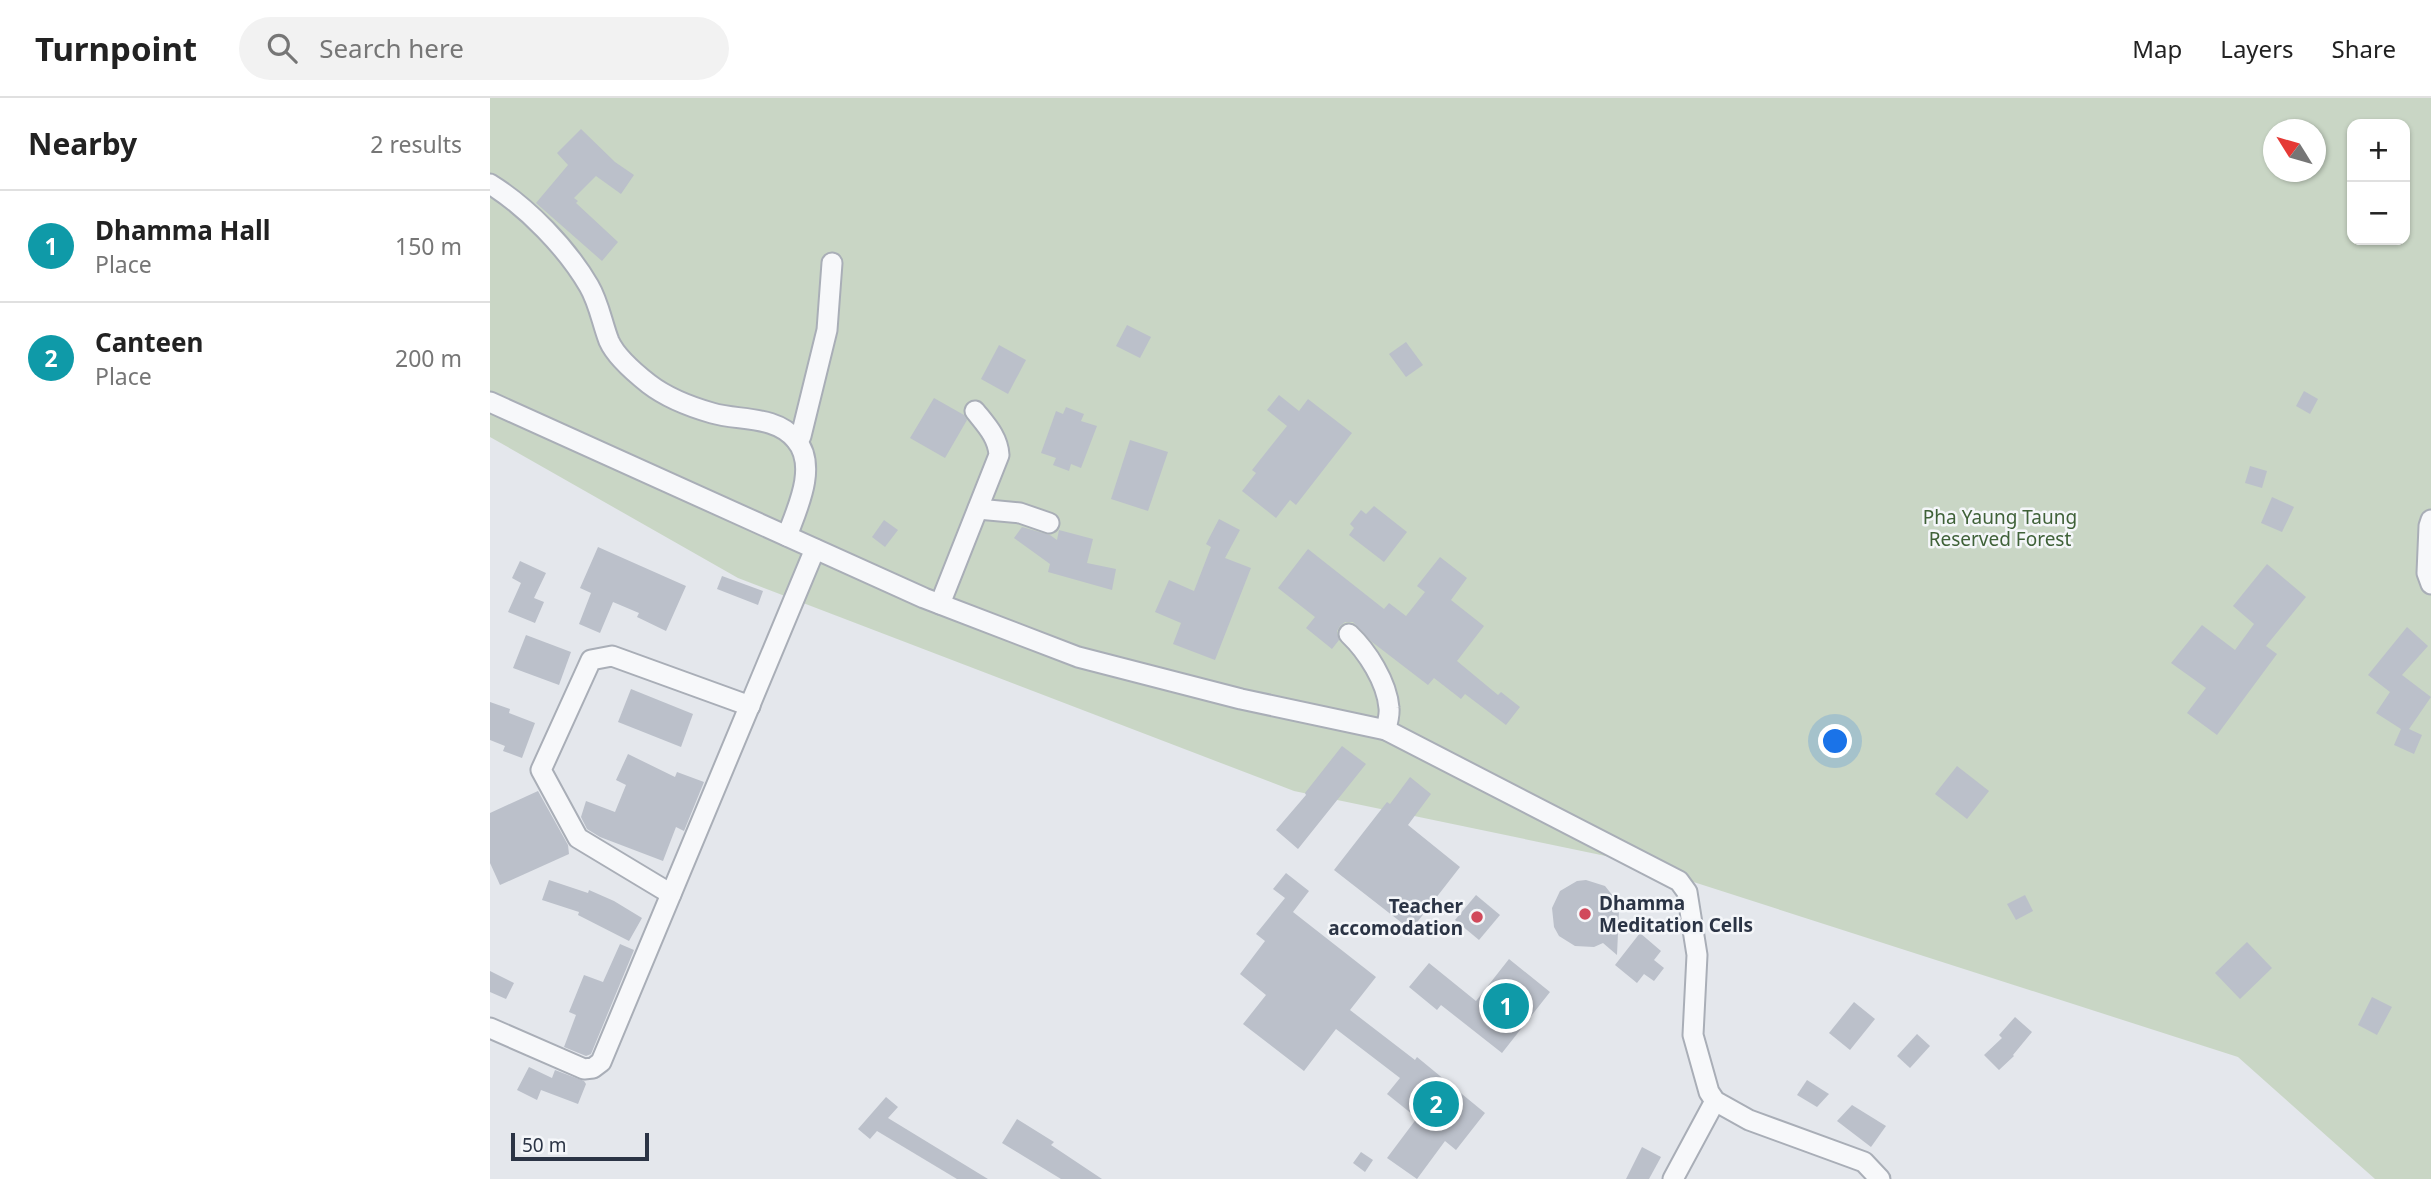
<!DOCTYPE html>
<html lang="en">
<head>
<meta charset="utf-8">
<style>
  body { margin:0; font-family:"Noto Sans",sans-serif; background:#f2f2f2; color:#222 }
  .controls { position:absolute; right:21px; top:21px; display:grid; overflow:hidden; border-radius:14px; box-shadow:0 2px 5px #0004 }
  .controls button { width:63px; height:63px; display:grid; place-items:center; padding:0; border:0; border-bottom:2px solid #e0e0e0; background:#fff; color:#222; font:35px sans-serif }
  .compass { position:absolute; left:1773px; top:21px; width:63px; height:63px; border-radius:50%; background:#fff; box-shadow:0 2px 5px #0004; rotate:307deg }
  .scale { position:absolute; left:21px; bottom:18px; width:138px; box-sizing:border-box; padding-left:7px; border:4px solid #2b3445; border-top:0; font-size:19px; line-height:24px; white-space:nowrap; color:#2b3445; -webkit-text-stroke:5px #f4f6f9; paint-order:stroke }
  .you { position:absolute; left:1346px; top:644px; width:24px; height:24px; margin:-18px; border:5px solid #fff; border-radius:50%; background:#1a73e8; box-shadow:0 0 0 10px #1a73e833 }
  .badge { display:grid; place-items:center; width:46px; height:46px; border-radius:50%; background:#7c3aed; color:#fff; font-size:23px; font-weight:700 }
  .pin { position:absolute; translate:-50% -50%; border:4px solid #fff; box-shadow:0 2px 7px #0006 }
  .list { margin:0; padding:0; list-style:none }
  h2 { display:flex; justify-content:space-between; align-items:center; height:91px; margin:0; padding:0 28px; font-size:30px }
  h2 small { font-size:23px; font-weight:400; color:#767676 }
  .list li { display:grid; grid-template-columns:46px 1fr auto; gap:21px; align-items:center; box-sizing:border-box; height:112px; padding:0 28px; border-top:2px solid #e0e0e0 }
  .list b { display:block; font-size:26px; white-space:nowrap }
  .list p { margin:0; font-size:23px; white-space:nowrap; color:#767676 }
  .list em { font-size:23px; font-style:normal; color:#767676 }
  .icon { flex:none; width:38px; height:38px; fill:none; stroke:currentColor; stroke-width:2; stroke-linecap:round; stroke-linejoin:round }
  .map { position:relative; flex:none; width:1941px; height:1081px; overflow:hidden }
  header { display:flex; align-items:center; gap:42px; box-sizing:border-box; height:98px; padding:0 35px; background:#fff; border-bottom:2px solid #e0e0e0 }
  header strong { font-size:33px }
  nav { display:flex; gap:38px; margin-inline-start:auto; font-size:24px }
  .search { width:490px; height:63px; background:#f2f2f2; display:flex; align-items:center; gap:18px; box-sizing:border-box; padding:0 24px; border-radius:38px; color:#767676; font-size:26px }
  main { display:flex }
  aside { flex:1; background:#fff }
  .map>svg:first-child { display:block }
  .green { fill:#c9d6c5; fill-rule:evenodd }
  .building { fill:#bbc0ca }
  .lines { fill:none; stroke-linecap:round; stroke-linejoin:round }
  .minor-casing { stroke:#a9aeb7; stroke-width:23 }
  .minor { stroke:#f7f8fa; stroke-width:19 }
  .poi-dot { fill:#d1495b; stroke:#f4f6f9; stroke-width:2.5 }
  .labels { text-anchor:middle; stroke-width:5; stroke-linejoin:round; paint-order:stroke }
  .park-label { font-size:19px; fill:#3f6138; stroke:#f4f6f9 }
  .poi-label { font-size:19px; font-weight:bold; fill:#2b3445; stroke:#f4f6f9; text-anchor:start }
</style>
</head>
<body>
<header>
<strong>Turnpoint</strong>
<div class="search"><svg class="icon" aria-label="search" viewBox="0 0 24 24"><circle cx="10" cy="10" r="6"/><path d="M15 15l6 6"/></svg>Search here</div>
<nav><a>Map</a><a>Layers</a><a>Share</a></nav>
</header>
<main>
<aside>
<h2>Nearby<small>2 results</small></h2>
<ul class="list">
<li><span class="badge" style="background:#0f9aa8">1</span><div><b>Dhamma Hall</b><p>Place</p></div><em>150 m</em></li>
<li><span class="badge" style="background:#0f9aa8">2</span><div><b>Canteen</b><p>Place</p></div><em>200 m</em></li>
</ul>
</aside>
<div class="map">
<svg width="1941" height="1081" viewBox="0 0 1941 1081">
  <rect width="100%" height="100%" fill="#e4e7ec"/>
  <!-- green -->
  <path class="green" d="M 0,0 L 1941,0 L 1941,1081 L 1885,1081 L 1748,959 L 1135,762 L 804,693 L 248,480 L 0,339 ZM 1862,26 L 1915,26 L 1915,142 L 1862,142 ZM 1784,32 L 1826,32 L 1826,74 L 1784,74 Z"/>
  <!-- building -->
  <g class="building">
    <path d="M 91,31 L 125,64 L 144,77 L 131,96 L 106,78 L 84,100 L 88,103 L 86,105 L 128,144 L 112,163 L 46,105 L 78,67 L 67,55 Z"/>
    <path d="M 637,227 L 661,239 L 650,260 L 626,248 Z"/>
    <path d="M 916,244 L 933,267 L 916,279 L 899,256 Z"/>
    <path d="M 509,247 L 536,262 L 518,296 L 491,281 Z"/>
    <path d="M 1814,293 L 1828,301 L 1820,316 L 1806,308 Z"/>
    <path d="M 789,297 L 809,313 L 818,301 L 862,335 L 806,407 L 800,402 L 786,420 L 752,393 L 766,375 L 762,372 L 797,328 L 777,312 Z"/>
    <path d="M 444,300 L 474,317 L 477,322 L 455,360 L 420,340 Z"/>
    <path d="M 576,309 L 594,316 L 591,323 L 607,328 L 591,370 L 581,366 L 579,373 L 563,367 L 566,360 L 551,355 L 566,313 L 573,316 Z"/>
    <path d="M 640,342 L 678,354 L 658,413 L 621,401 Z"/>
    <path d="M 1760,368 L 1777,373 L 1772,390 L 1755,385 Z"/>
    <path d="M 1782,399 L 1804,409 L 1792,434 L 1771,425 Z"/>
    <path d="M 884,408 L 917,434 L 894,464 L 859,437 L 864,430 L 860,426 L 871,412 L 876,416 Z"/>
    <path d="M 729,421 L 750,432 L 735,460 L 761,470 L 725,562 L 683,546 L 691,525 L 665,514 L 679,482 L 704,493 L 721,449 L 716,446 Z"/>
    <path d="M 394,422 L 408,432 L 395,449 L 382,439 Z"/>
    <path d="M 532,429 L 560,437 L 567,442 L 569,432 L 603,441 L 597,465 L 626,471 L 622,492 L 558,474 L 560,466 L 524,440 Z"/>
    <path d="M 108,449 L 196,488 L 176,533 L 147,519 L 149,515 L 123,504 L 110,535 L 89,526 L 101,495 L 90,490 Z"/>
    <path d="M 818,451 L 894,511 L 899,505 L 916,518 L 935,494 L 927,488 L 950,459 L 977,480 L 961,502 L 994,528 L 967,563 L 1008,597 L 1011,594 L 1030,609 L 1016,627 L 975,596 L 971,601 L 944,580 L 938,587 L 882,544 L 863,524 L 855,524 L 850,528 L 847,533 L 849,542 L 842,551 L 816,530 L 825,519 L 788,490 Z"/>
    <path d="M 30,463 L 56,475 L 44,500 L 54,504 L 45,525 L 18,514 L 31,485 L 22,480 Z"/>
    <path d="M 1777,466 L 1816,499 L 1776,548 L 1787,556 L 1727,637 L 1697,615 L 1716,590 L 1681,565 L 1712,527 L 1745,552 L 1764,526 L 1743,508 Z"/>
    <path d="M 232,478 L 273,493 L 268,507 L 227,491 Z"/>
    <path d="M 1917,529 L 1938,548 L 1912,577 L 1941,599 L 1919,631 L 1932,637 L 1924,656 L 1904,647 L 1911,631 L 1886,615 L 1900,594 L 1878,577 Z"/>
    <path d="M 36,537 L 81,554 L 69,587 L 23,570 Z"/>
    <path d="M 141,591 L 203,616 L 191,649 L 128,624 Z"/>
    <path d="M 0,604 L 20,611 L 19,615 L 45,625 L 32,660 L 13,653 L 15,648 L 0,642 Z"/>
    <path d="M 852,648 L 876,666 L 808,751 L 786,732 L 816,697 L 815,695 Z"/>
    <path d="M 138,656 L 185,679 L 187,674 L 214,684 L 194,733 L 186,729 L 173,763 L 110,739 L 97,731 L 91,719 L 96,703 L 125,714 L 136,687 L 126,682 Z"/>
    <path d="M 1467,668 L 1499,693 L 1477,721 L 1445,696 Z"/>
    <path d="M 920,679 L 941,696 L 918,727 L 970,769 L 921,832 L 844,772 L 897,704 L 900,706 Z"/>
    <path d="M 48,693 L 78,747 L 79,756 L 10,787 L 0,765 L 0,715 Z"/>
    <path d="M 796,775 L 819,793 L 803,814 L 886,879 L 860,912 L 925,962 L 927,959 L 995,1015 L 966,1052 L 955,1043 L 927,1081 L 897,1060 L 927,1020 L 897,996 L 910,980 L 846,931 L 814,973 L 753,926 L 776,897 L 750,876 L 775,843 L 766,836 L 795,800 L 783,791 Z"/>
    <path d="M 59,782 L 98,795 L 99,792 L 124,803 L 152,820 L 139,843 L 88,817 L 89,814 L 52,802 Z"/>
    <path d="M 1096,782 L 1115,788 L 1127,803 L 1129,812 L 1127,857 L 1113,845 L 1104,849 L 1085,848 L 1069,838 L 1064,829 L 1062,810 L 1070,793 L 1087,783 Z"/>
    <path d="M 986,797 L 1010,817 L 989,842 L 965,822 Z"/>
    <path d="M 1535,797 L 1543,813 L 1526,822 L 1517,806 Z"/>
    <path d="M 1150,835 L 1171,853 L 1164,862 L 1174,870 L 1164,883 L 1154,876 L 1147,885 L 1125,867 Z"/>
    <path d="M 1757,844 L 1782,870 L 1750,901 L 1725,875 Z"/>
    <path d="M 130,846 L 144,852 L 101,956 L 96,958 L 74,949 L 86,917 L 79,914 L 94,877 L 113,884 Z"/>
    <path d="M 1019,861 L 1060,894 L 1012,955 L 951,907 L 947,912 L 919,889 L 939,865 L 986,903 Z"/>
    <path d="M 0,873 L 24,885 L 16,901 L 0,894 Z"/>
    <path d="M 1882,899 L 1902,909 L 1887,937 L 1868,927 Z"/>
    <path d="M 1364,904 L 1385,921 L 1360,952 L 1339,935 Z"/>
    <path d="M 1525,919 L 1542,934 L 1523,957 L 1524,958 L 1509,972 L 1494,957 L 1512,940 L 1509,937 Z"/>
    <path d="M 1427,936 L 1440,948 L 1420,970 L 1407,958 Z"/>
    <path d="M 39,969 L 62,980 L 65,972 L 94,983 L 96,986 L 88,1006 L 51,992 L 47,1002 L 27,992 Z"/>
    <path d="M 1317,982 L 1339,996 L 1327,1009 L 1307,997 Z"/>
    <path d="M 396,999 L 408,1009 L 398,1020 L 498,1081 L 467,1081 L 387,1033 L 380,1041 L 368,1031 Z"/>
    <path d="M 1362,1007 L 1396,1028 L 1381,1049 L 1347,1023 Z"/>
    <path d="M 527,1021 L 564,1044 L 561,1047 L 612,1081 L 571,1081 L 512,1045 Z"/>
    <path d="M 1152,1049 L 1171,1059 L 1159,1081 L 1136,1081 Z"/>
    <path d="M 871,1054 L 883,1062 L 875,1074 L 863,1065 Z"/>
  </g>
  <g class="lines">
    <defs>
      <g id="minor">
        <path d="M 0,86 C 37,109 77,150 99,188 C 109,205 112,225 119,243 C 126,259 145,275 159,286 C 176,299 201,309 222,315 C 249,323 286,317 306,342 C 328,368 307,411 297,438"/>
        <path d="M 0,304 L 434,500 L 588,559 L 751,601 L 896,632 L 1189,783 L 1197,794 L 1207,857 L 1203,937 L 1219,994 L 1225,1003 L 1259,1022 L 1374,1064 L 1390,1081"/>
        <path d="M 307,343 L 311,338 L 337,232 L 342,165"/>
        <path d="M 488,411 L 530,415 L 559,425"/>
        <path d="M 1941,422 L 1939,428 L 1937,475 L 1941,486"/>
        <path d="M 450,506 L 509,357 C 508,339 496,327 485,313"/>
        <path d="M 859,536 C 877,553 897,584 899,610 C 900,617 897,625 896,632"/>
        <path d="M 181,796 L 88,740 L 51,672 L 101,562 L 122,558 L 260,608"/>
        <path d="M 0,930 L 94,971 L 103,970 L 111,964 L 325,451"/>
        <path d="M 1183,1081 L 1225,1003"/>
      </g>
    </defs>
    <!-- minor casing -->
    <use href="#minor" class="minor-casing"/>
    <!-- minor -->
    <use href="#minor" class="minor"/>
  </g>
  <!-- markers -->
  <g class="poi-dot">
    <circle cx="1095" cy="816" r="7"/>
    <circle cx="987" cy="819" r="7"/>
  </g>
  <g class="labels">
    <!-- park labels -->
    <g class="park-label">
      <text x="1510" y="426">Pha Yaung Taung<tspan x="1510" dy="22">Reserved Forest</tspan></text>
    </g>
    <!-- poi labels -->
    <g class="poi-label">
      <text x="1109" y="812">Dhamma<tspan x="1109" dy="22">Meditation Cells</tspan></text>
      <text x="973" y="815" text-anchor="end">Teacher<tspan x="973" dy="22">accomodation</tspan></text>
    </g>
  </g>
</svg>
<div class="controls">
<button>+</button>
<button>−</button>
</div>
<svg class="compass" viewBox="-18 -18 36 36"><path d="M0-13l5 13h-10z" fill="#e53935"/><path d="M0 13l5-13h-10z" fill="#767676"/></svg>
<div class="scale">50 m</div>
<div class="you"></div>
<div class="pin badge" style="left:1016px;top:908px;background:#0f9aa8">1</div>
<div class="pin badge" style="left:946px;top:1006px;background:#0f9aa8">2</div>
</div>
</main>
</body>
</html>
